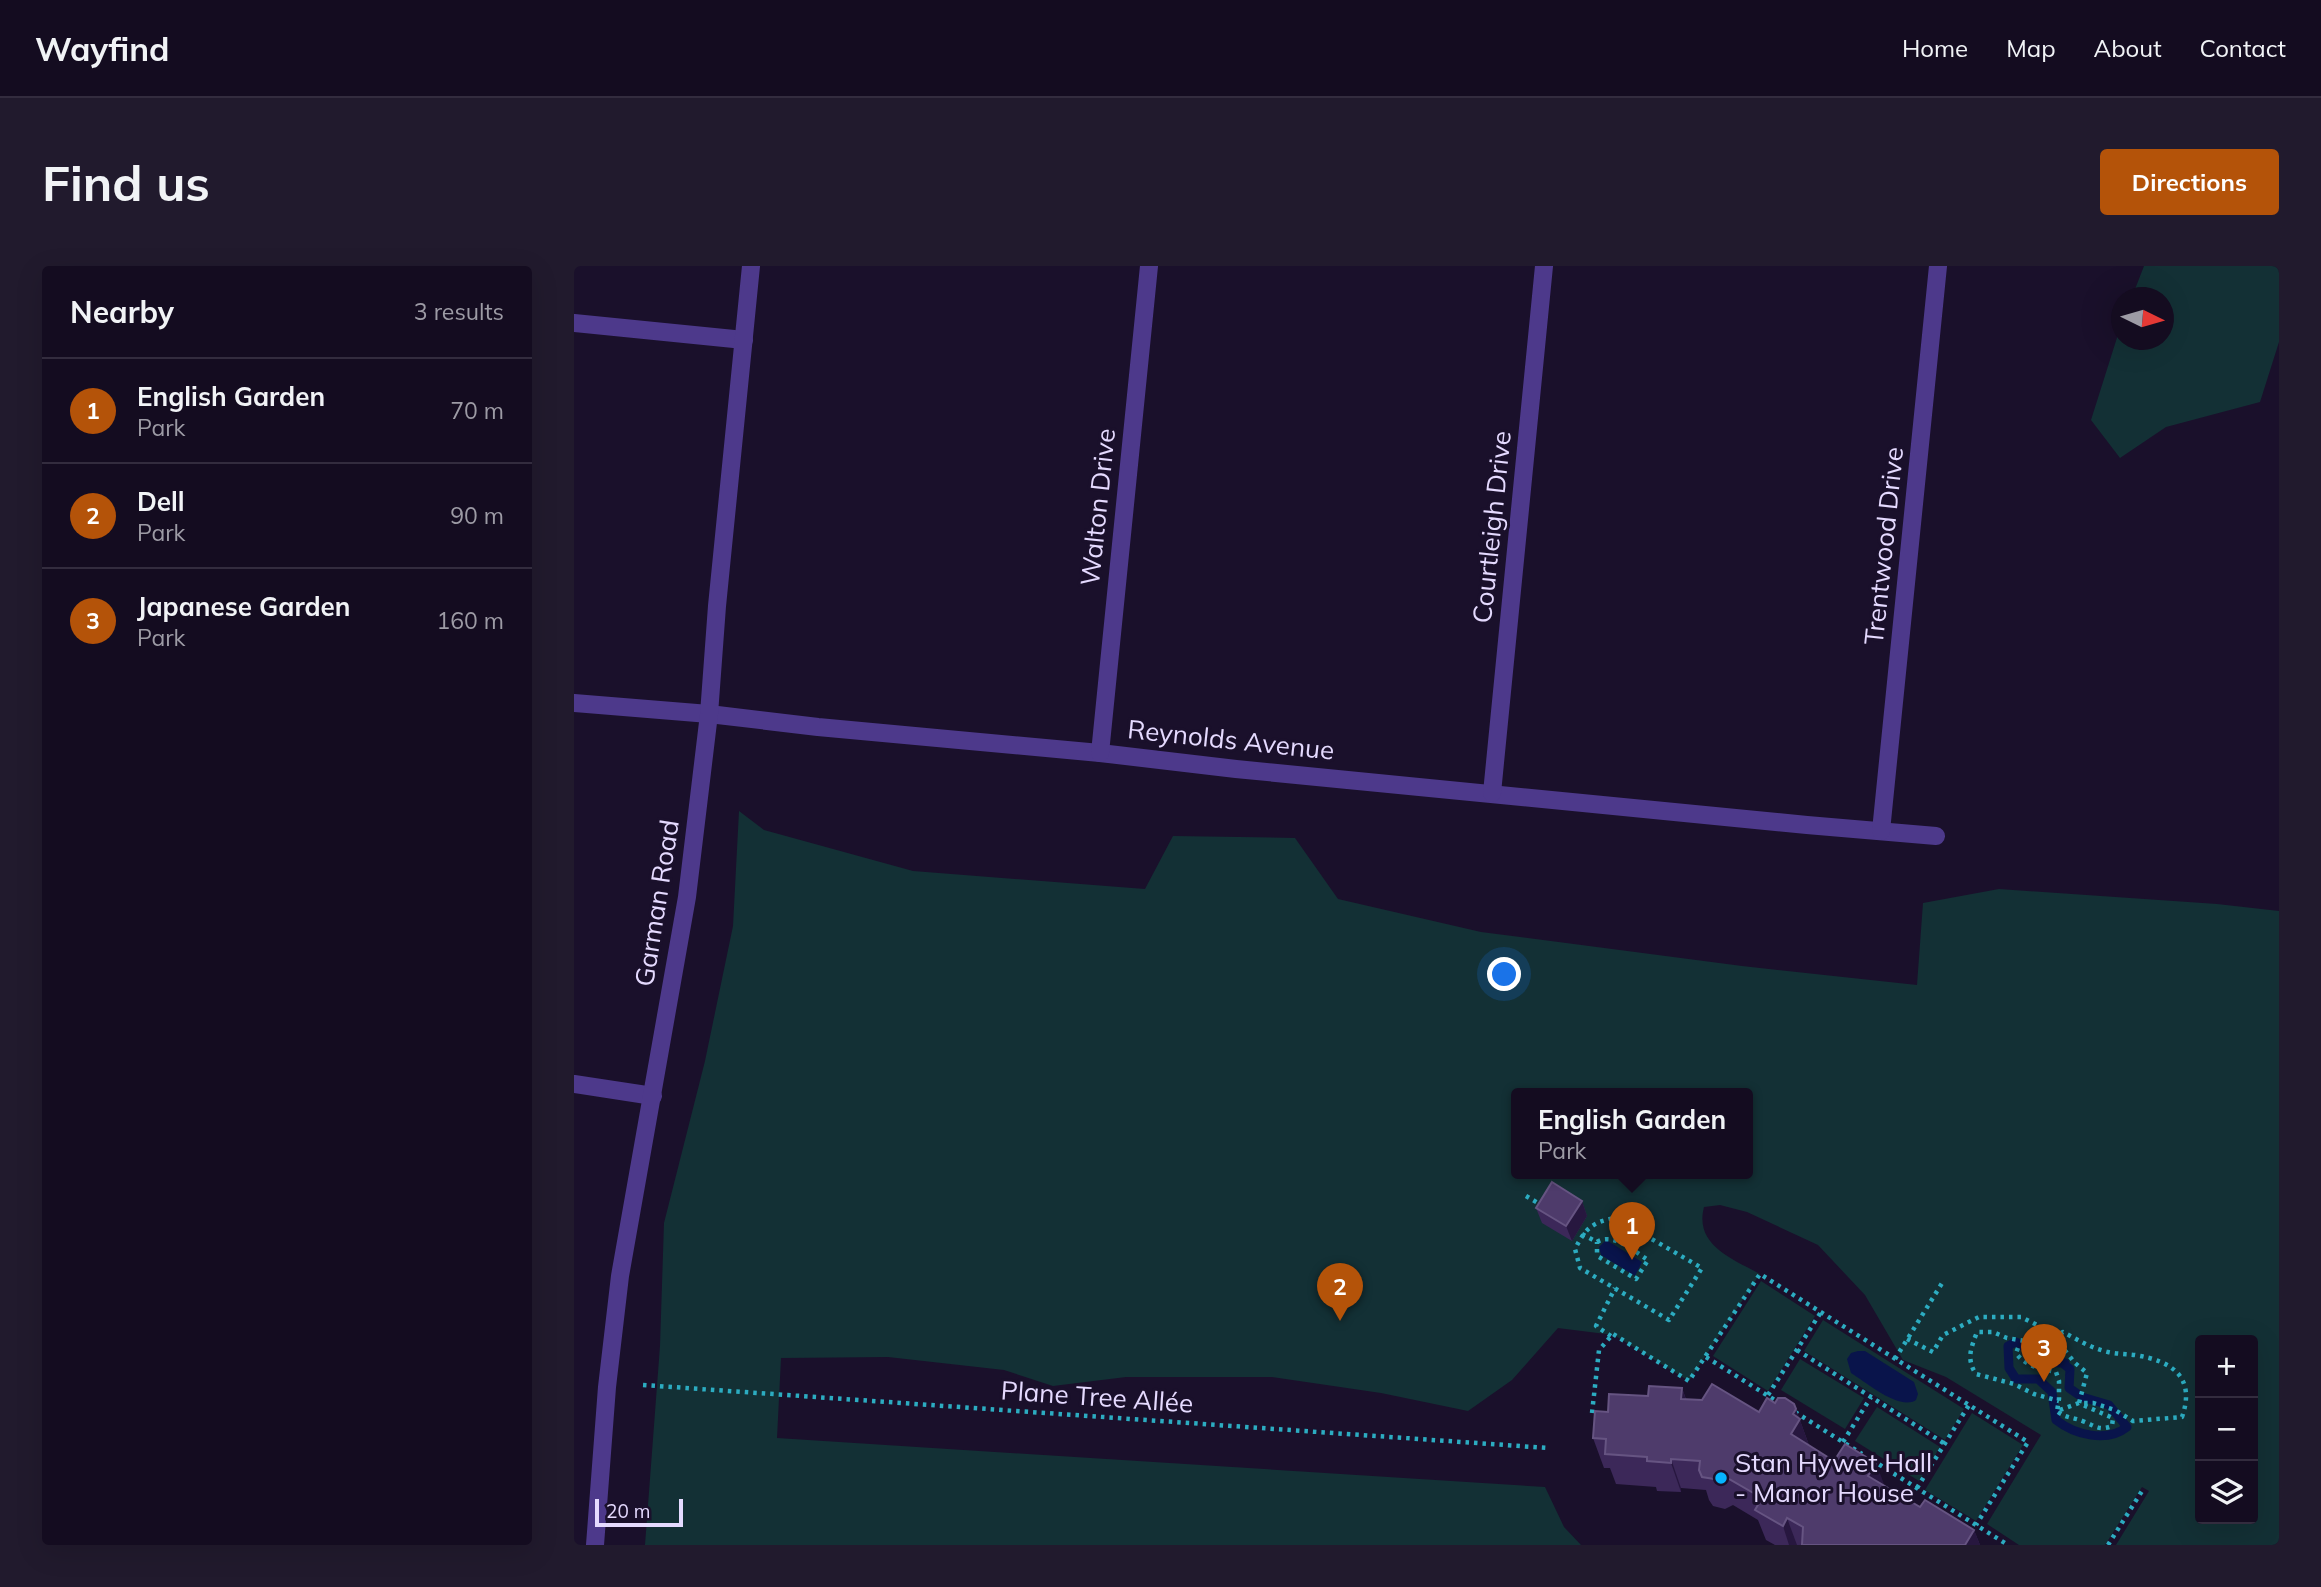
<!DOCTYPE html>
<html lang="en">
<head>
<meta charset="utf-8">
<style>
  body { margin:0; font-family:Mulish,sans-serif; background:#211a2d; color:#f1f3f6 }
  .controls { position:absolute; right:21px; bottom:21px; display:grid; overflow:hidden; border-radius:7px; box-shadow:0 7px 28px #0002 }
  .controls button { width:63px; height:63px; display:grid; place-items:center; padding:0; border:0; border-bottom:2px solid #332c3e; background:#140c20; color:#f1f3f6; font:35px sans-serif }
  .compass { position:absolute; left:1537px; top:21px; width:63px; height:63px; border-radius:50%; background:#140c20; box-shadow:0 7px 28px #0002; rotate:95deg }
  .scale { position:absolute; left:21px; bottom:18px; width:88px; box-sizing:border-box; padding-left:7px; border:4px solid #e5daff; border-top:0; font-size:19px; line-height:24px; white-space:nowrap; color:#e5daff; -webkit-text-stroke:5px #1a102b; paint-order:stroke }
  .you { position:absolute; left:931px; top:709px; width:24px; height:24px; margin:-18px; border:5px solid #fff; border-radius:50%; background:#1a73e8; box-shadow:0 0 0 10px #1a73e833 }
  .badge { display:grid; place-items:center; width:46px; height:46px; border-radius:50%; background:#b45309; color:#fff; font-size:23px; font-weight:700 }
  .pin { position:absolute; translate:-50% -58px; filter:drop-shadow(0 2px 4px #0008) }
  .pin::after { content:''; position:absolute; top:37px; width:24px; height:21px; background:inherit; clip-path:polygon(0 0,100% 0,50% 100%) }
  .popup { position:absolute; left:937px; top:822px; width:242px; height:91px; box-sizing:border-box; display:grid; place-content:center; border-radius:7px; background:#140c20; filter:drop-shadow(0 2px 5px #0005); font-size:23px; white-space:nowrap; color:#9d9ba5 }
  .popup b { font-size:26px; color:#f1f3f6 }
  .popup::after { content:''; position:absolute; left:50%; top:100%; margin-left:-14px; border:14px solid transparent; border-top-color:#140c20 }
  .list { margin:0; padding:0; list-style:none }
  h2 { display:flex; justify-content:space-between; align-items:center; height:91px; margin:0; padding:0 28px; font-size:30px }
  h2 small { font-size:23px; font-weight:400; color:#9d9ba5 }
  .list li { display:grid; grid-template-columns:46px 1fr auto; gap:21px; align-items:center; box-sizing:border-box; height:105px; padding:0 28px; border-top:2px solid #332c3e }
  .list b { display:block; font-size:26px; white-space:nowrap }
  .list p { margin:0; font-size:23px; white-space:nowrap; color:#9d9ba5 }
  .list em { font-size:23px; font-style:normal; color:#9d9ba5 }
  .icon { flex:none; width:38px; height:38px; fill:none; stroke:currentColor; stroke-width:2; stroke-linecap:round; stroke-linejoin:round }
  .map { position:relative; flex:none; width:1705px; height:1279px; overflow:hidden; border-radius:7px }
  header { display:flex; align-items:center; gap:42px; box-sizing:border-box; height:98px; padding:0 35px; background:#140c20; border-bottom:2px solid #332c3e }
  header strong { font-size:33px }
  nav { display:flex; gap:38px; margin-inline-start:auto; font-size:24px }
  .intro { display:flex; align-items:center; justify-content:space-between; box-sizing:border-box; height:168px; padding:0 42px }
  h1 { margin:0; font-size:49px }
  .button { padding:18px 32px; border-radius:7px; background:#b45309; color:#fff; font-size:24px; font-weight:700 }
  main { display:flex; gap:42px; padding:0 42px }
  aside { flex:1; background:#140c20; border-radius:7px; box-shadow:0 7px 28px #0002 }
  .map>svg:first-child { display:block }
  .green { fill:#133035; fill-rule:evenodd }
  .water { fill:#09144b }
  .lines { fill:none; stroke-linecap:round; stroke-linejoin:round }
  .stream { stroke:#09144b; stroke-width:9 }
  .path { stroke:#2cacc1; stroke-width:4.5; stroke-dasharray:3.5 5; stroke-linecap:butt }
  .minor { stroke:#4d398b; stroke-width:18 }
  .wall { fill:#3c2859 }
  .shaded-wall { fill:#27173f }
  .building { fill:#4e3b6b; stroke:#665482; stroke-width:2 }
  .poi-dot { fill:#06b5ff; stroke:#1a102b; stroke-width:2.5 }
  .labels { text-anchor:middle; stroke-width:6; stroke-linejoin:round; paint-order:stroke }
  .street-label { font-size:26px; fill:#e5daff; stroke:#1a102b }
  .poi-label { font-size:26px; fill:#e5daff; stroke:#1a102b; text-anchor:start }
</style>
</head>
<body>
<header>
<strong>Wayfind</strong>
<nav><a>Home</a><a>Map</a><a>About</a><a>Contact</a></nav>
</header>
<div class="intro"><h1>Find us</h1><a class="button">Directions</a></div>
<main>
<aside>
<h2>Nearby<small>3 results</small></h2>
<ul class="list">
<li><span class="badge">1</span><div><b>English Garden</b><p>Park</p></div><em>70 m</em></li>
<li><span class="badge">2</span><div><b>Dell</b><p>Park</p></div><em>90 m</em></li>
<li><span class="badge">3</span><div><b>Japanese Garden</b><p>Park</p></div><em>160 m</em></li>
</ul>
</aside>
<div class="map">
<svg width="1705" height="1279" viewBox="0 0 1705 1279">
  <rect width="100%" height="100%" fill="#1a102b"/>
  <!-- green -->
  <g class="green">
    <path d="M 1570,0 L 1705,0 L 1705,76 L 1686,136 L 1592,161 L 1546,192 L 1517,154 L 1547,59 L 1548,74 L 1590,74 L 1590,32 L 1558,31 Z"/>
    <path d="M 165,545 L 190,564 L 339,605 L 571,623 L 599,570 L 721,572 L 764,633 L 907,666 L 1168,700 L 1343,719 L 1349,637 L 1425,623 L 1643,638 L 1705,645 L 1705,1279 L 1542,1279 L 1575,1225 L 1568,1221 L 1531,1279 L 1445,1279 L 1413,1258 L 1467,1169 L 1372,1111 L 1329,1094 L 1291,1029 L 1244,979 L 1173,946 L 1146,939 L 1130,941 C 1120,979 1158,993 1186,1008 L 1115,1115 L 1040,1069 L 984,1062 L 938,1114 L 894,1145 L 807,1127 L 698,1111 L 552,1111 L 479,1120 L 430,1104 L 314,1091 L 207,1092 L 203,1172 L 971,1221 L 990,1261 L 1007,1279 L 71,1279 L 86,1080 L 90,957 L 131,795 L 159,660 ZM 942,828 L 1174,828 L 1174,908 L 942,908 ZM 1626,1074 L 1679,1074 L 1679,1253 L 1626,1253 Z"/>
    <path d="M 1187,1015 L 1241,1050 L 1194,1125 L 1139,1090 Z"/>
    <path d="M 1249,1054 L 1390,1143 L 1371,1174 L 1230,1085 Z"/>
    <path d="M 1226,1093 L 1290,1132 L 1271,1163 L 1207,1124 Z"/>
    <path d="M 1303,1141 L 1366,1181 L 1345,1215 L 1281,1175 Z"/>
    <path d="M 1398,1147 L 1449,1179 L 1402,1255 L 1351,1224 Z"/>
  </g>
  <!-- water -->
  <g class="water">
    <path d="M 1031,975 L 1034,975 L 1068,996 L 1061,1010 L 1027,989 L 1025,981 Z"/>
    <path d="M 1284,1085 L 1291,1085 L 1340,1116 L 1344,1128 L 1342,1134 C 1326,1145 1293,1117 1277,1107 L 1273,1093 L 1277,1087 Z"/>
  </g>
  <g class="lines">
    <!-- stream -->
    <path class="stream" d="M 1481,1078 L 1479,1090 L 1496,1103 L 1495,1122 L 1508,1131 L 1535,1139 L 1553,1161 C 1533,1177 1501,1169 1482,1154 L 1478,1126 L 1464,1113 L 1442,1113 L 1435,1102 L 1434,1080 L 1442,1076 C 1462,1086 1465,1098 1491,1097"/>
    <!-- path -->
    <g class="path">
      <path d="M 952,930 L 969,940"/>
      <path d="M 1041,952 L 1128,1002 L 1095,1054 L 1006,1002 L 1001,983 C 1011,963 1018,956 1041,952 Z"/>
      <path d="M 1008,968 L 1023,976 C 1039,966 1060,985 1074,994 L 1062,1013 L 1025,991 L 1023,987 L 1023,976"/>
      <path d="M 1037,1070 L 1022,1060 L 1041,1022"/>
      <path d="M 1480,1071 L 1501,1097 L 1513,1107 L 1505,1137"/>
      <path d="M 1333,1073 L 1359,1086 L 1369,1069 L 1405,1051 L 1447,1051 L 1463,1059 L 1471,1077"/>
      <path d="M 1444,1082 L 1442,1087 C 1451,1100 1467,1103 1482,1106 L 1485,1115 L 1485,1133 L 1483,1145 L 1505,1137 L 1519,1137 L 1541,1144 L 1559,1155 L 1608,1151 C 1622,1111 1598,1095 1561,1089 C 1552,1088 1543,1088 1534,1086 C 1517,1082 1504,1074 1489,1066 L 1471,1077 L 1462,1077 L 1433,1072 L 1419,1066 L 1403,1066 C 1397,1082 1392,1093 1402,1108 L 1440,1118 L 1460,1128 L 1485,1135"/>
      <path d="M 1223,1084 L 1371,1178"/>
      <path d="M 1132,1091 L 1207,1138"/>
      <path d="M 1321,1093 L 1370,1014"/>
      <path d="M 69,1119 L 974,1182"/>
      <path d="M 1194,1129 L 1247,1046"/>
      <path d="M 1221,1146 L 1288,1188"/>
      <path d="M 1484,1146 C 1494,1153 1500,1151 1511,1156 C 1521,1160 1526,1165 1538,1160 L 1539,1152 L 1509,1139"/>
      <path d="M 1018,1147 L 1025,1084 L 1039,1068 L 1115,1115 L 1186,1008 L 1454,1176 L 1402,1259"/>
      <path d="M 1269,1176 L 1297,1131"/>
      <path d="M 1298,1194 L 1434,1279"/>
      <path d="M 1343,1222 L 1395,1139"/>
      <path d="M 1534,1279 L 1568,1225"/>
    </g>
    <!-- minor -->
    <g class="minor">
      <path d="M 0,57 L 170,74"/>
      <path d="M 0,437 L 135,448 L 244,461 L 526,487 L 662,503 L 1233,559 L 1362,570"/>
      <path d="M 526,487 L 575,0"/>
      <path d="M 918,527 L 970,0"/>
      <path d="M 1307,565 L 1364,0"/>
      <path d="M 0,818 L 79,830"/>
      <path d="M 21,1279 L 33,1121 L 46,1010 L 113,631 L 135,448 L 143,340 L 177,0"/>
    </g>
  </g>
  <!-- wall -->
  <g class="wall">
    <path d="M 1008,935 L 1013,950 L 998,975 L 968,957 L 962,942 Z"/>
    <path d="M 1108,1122 L 1112,1133 L 1185,1146 L 1201,1137 L 1220,1138 L 1235,1179 L 1260,1195 L 1311,1220 L 1346,1241 L 1400,1264 L 1406,1279 L 1201,1279 L 1192,1274 L 1184,1254 L 1159,1239 L 1151,1243 L 1139,1240 L 1135,1234 L 1132,1224 L 1107,1222 L 1107,1226 L 1083,1225 L 1082,1221 L 1042,1218 L 1036,1202 L 1030,1202 L 1019,1172 L 1034,1146 L 1074,1130 Z"/>
  </g>
  <!-- shaded-wall -->
  <g class="shaded-wall">
    <path d="M 1008,935 L 1013,950 L 998,975 L 992,960 Z"/>
    <path d="M 1108,1122 L 1118,1152 L 1107,1133 Z"/>
    <path d="M 1220,1138 L 1236,1182 L 1217,1168 Z"/>
    <path d="M 1097,1193 L 1107,1222 L 1107,1226 L 1097,1197 Z"/>
    <path d="M 1302,1197 L 1313,1226 L 1294,1210 Z"/>
    <path d="M 1213,1252 L 1223,1279 L 1215,1279 L 1209,1260 Z"/>
    <path d="M 1400,1264 L 1406,1279 L 1391,1279 Z"/>
  </g>
  <!-- building -->
  <g class="building">
    <path d="M 978,916 L 1008,935 L 992,960 L 962,942 Z"/>
    <path d="M 1138,1118 L 1185,1146 L 1193,1132 L 1201,1137 L 1204,1132 L 1211,1132 L 1220,1138 L 1222,1143 L 1219,1148 L 1226,1153 L 1217,1168 L 1260,1195 L 1271,1178 L 1302,1197 L 1294,1210 L 1346,1241 L 1351,1234 L 1400,1264 L 1391,1279 L 1228,1279 L 1229,1261 L 1213,1252 L 1209,1260 L 1181,1244 L 1188,1232 L 1148,1209 L 1140,1213 L 1128,1211 L 1125,1204 L 1126,1195 L 1097,1193 L 1097,1197 L 1073,1195 L 1073,1191 L 1031,1188 L 1032,1173 L 1019,1172 L 1021,1145 L 1034,1146 L 1035,1128 L 1074,1130 L 1075,1120 L 1108,1122 L 1107,1133 L 1128,1134 Z"/>
  </g>
  <!-- markers -->
  <circle class="poi-dot" cx="1147" cy="1212" r="7"/>
  <g class="labels">
    <!-- street labels -->
    <g class="street-label">
      <text transform="translate(524 241) rotate(-84)" y="9">Walton Drive</text>
      <text transform="translate(918 261) rotate(-84)" y="9">Courtleigh Drive</text>
      <text transform="translate(1310 280) rotate(-84)" y="9">Trentwood Drive</text>
      <text transform="translate(657 474) rotate(6)" y="9">Reynolds Avenue</text>
      <text transform="translate(83 637) rotate(-81)" y="9">Garman Road</text>
      <text transform="translate(523 1131) rotate(4)" y="9">Plane Tree Allée</text>
    </g>
    <!-- poi labels -->
    <g class="poi-label">
      <text x="1161" y="1206">Stan Hywet Hall<tspan x="1161" dy="30">- Manor House</tspan></text>
    </g>
  </g>
</svg>
<div class="controls">
<button>+</button>
<button>−</button>
<button><svg class="icon" aria-label="layers" viewBox="0 0 24 24"><path d="M12 4l9 5-9 5-9-5zM3 14l9 5 9-5"/></svg></button>
</div>
<svg class="compass" viewBox="-18 -18 36 36"><path d="M0-13l5 13h-10z" fill="#e53935"/><path d="M0 13l5-13h-10z" fill="#9d9ba5"/></svg>
<div class="scale">20 m</div>
<div class="you"></div>
<div class="pin badge" style="left:1058px;top:994px">1</div>
<div class="popup"><b>English Garden</b>Park</div>
<div class="pin badge" style="left:766px;top:1055px">2</div>
<div class="pin badge" style="left:1470px;top:1116px">3</div>
</div>
</main>
</body>
</html>
